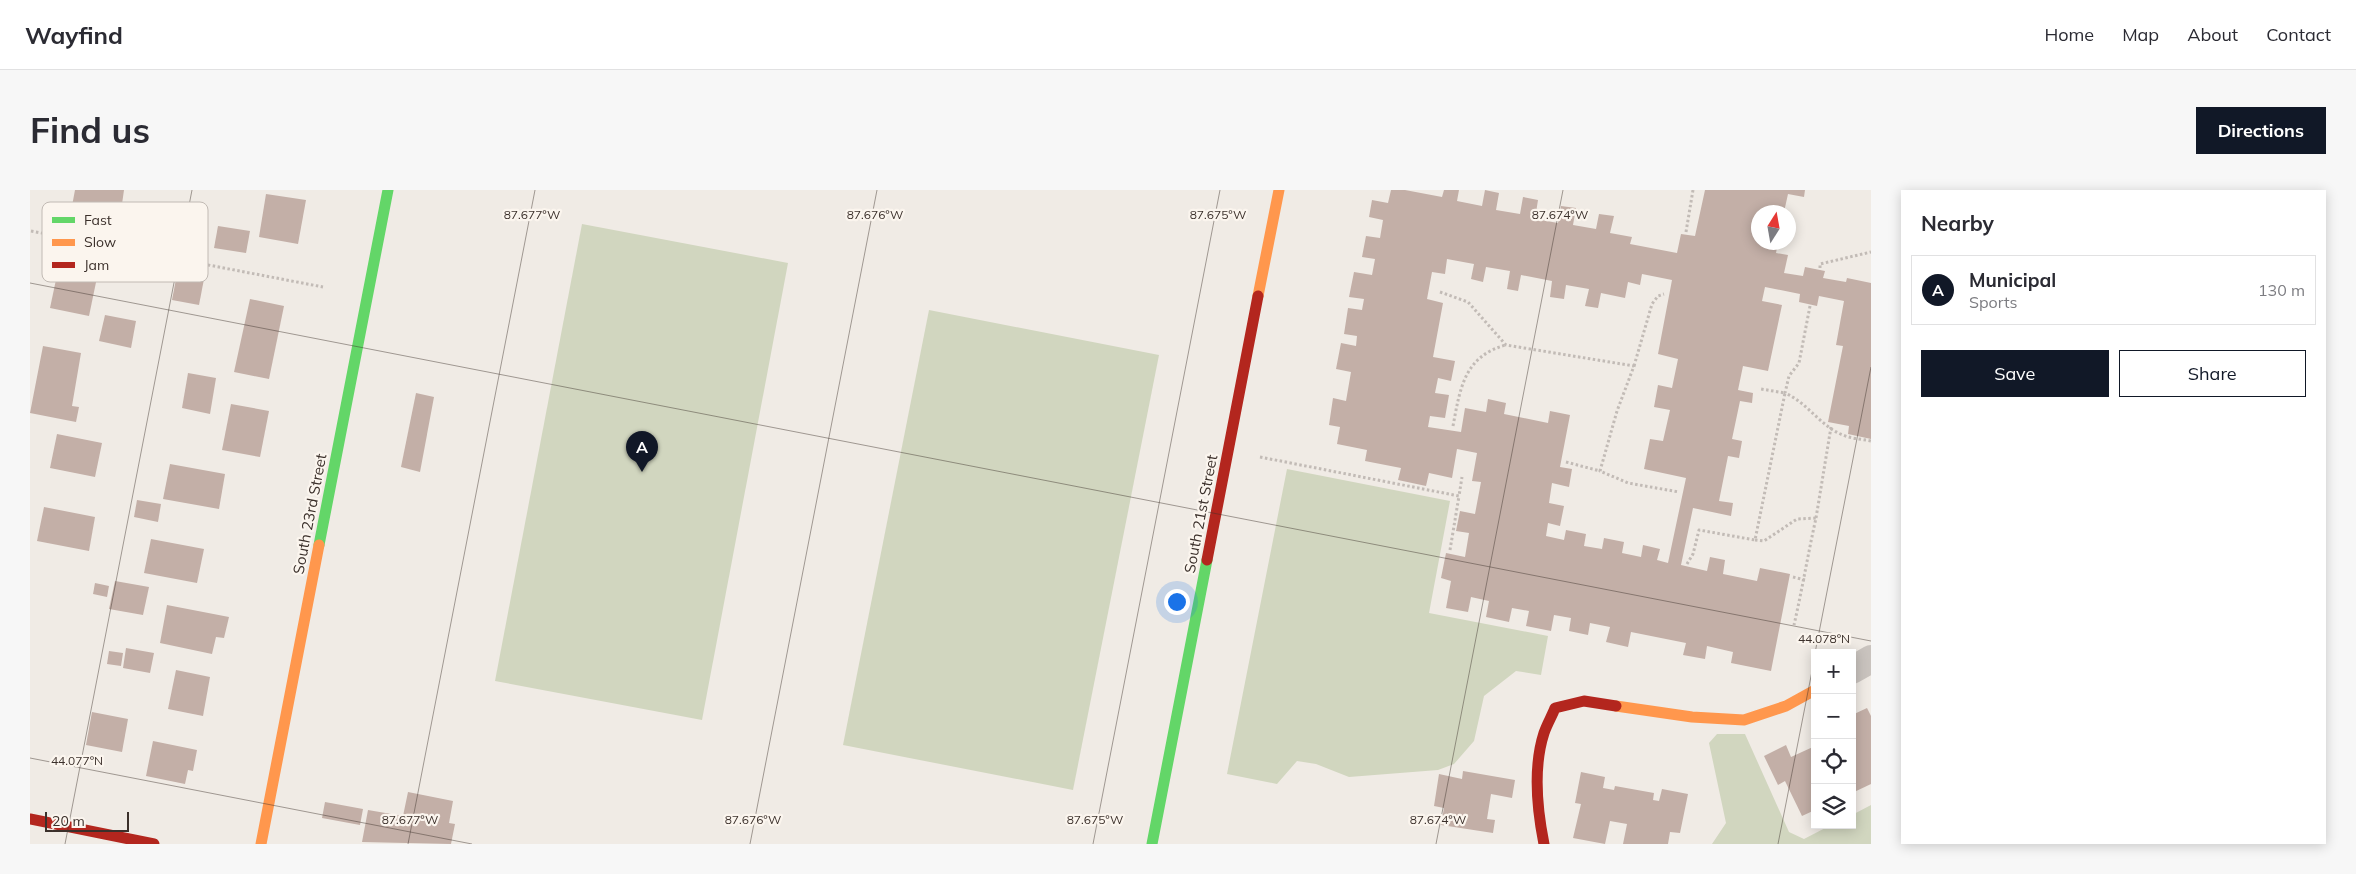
<!DOCTYPE html>
<html lang="en">
<head>
<meta charset="utf-8">
<style>
  body { margin:0; font-family:Mulish,sans-serif; background:#f7f7f7; color:#2b2b33 }
  .controls { position:absolute; right:15px; bottom:15px; display:grid; overflow:hidden; border-radius:0px; box-shadow:0 2px 12px #0003 }
  .controls button { width:45px; height:45px; display:grid; place-items:center; padding:0; border:0; border-bottom:1px solid #e1e1e2; background:#fff; color:#2b2b33; font:25px sans-serif }
  .compass { position:absolute; left:1721px; top:15px; width:45px; height:45px; border-radius:50%; background:#fff; box-shadow:0 2px 12px #0003; rotate:11deg }
  .scale { position:absolute; left:15px; bottom:12px; width:84px; box-sizing:border-box; padding-left:5px; border:2px solid #3b302b; border-top:0; font-size:14px; line-height:18px; white-space:nowrap; color:#3b302b; -webkit-text-stroke:4px #fbf5ee; paint-order:stroke }
  .you { position:absolute; left:1146px; top:411px; width:18px; height:18px; margin:-12px; border:4px solid #fff; border-radius:50%; background:#1a73e8; box-shadow:0 0 0 8px #1a73e833 }
  .badge { display:grid; place-items:center; width:32px; height:32px; border-radius:50%; background:#111827; color:#fff; font-size:16px; font-weight:700 }
  .pin { position:absolute; translate:-50% -41px; filter:drop-shadow(0 1px 2px #0008) }
  .pin::after { content:''; position:absolute; top:26px; width:18px; height:15px; background:inherit; clip-path:polygon(0 0,100% 0,50% 100%) }
  .list { margin:0; padding:0; list-style:none }
  h2 { display:flex; justify-content:space-between; align-items:center; height:65px; margin:0; padding:0 20px; font-size:21px }
  h2 small { font-size:16px; font-weight:400; color:#7c7c81 }
  .list li { display:grid; grid-template-columns:32px 1fr auto; gap:15px; align-items:center; box-sizing:border-box; height:70px; margin:0 10px 10px; padding:0 10px; border:1px solid #e1e1e2; border-radius:0px }
  .list b { display:block; font-size:19px; white-space:nowrap }
  .list p { margin:0; font-size:16px; white-space:nowrap; color:#7c7c81 }
  .list em { font-size:16px; font-style:normal; color:#7c7c81 }
  .actions { display:flex; gap:10px; padding:15px 20px }
  .actions a { flex:1; padding:11px 0; border:1px solid #111827; border-radius:0px; text-align:center; font-size:18px; color:#111827 }
  .actions .main { background:#111827; color:#fff }
  .icon { flex:none; width:28px; height:28px; fill:none; stroke:currentColor; stroke-width:2; stroke-linecap:round; stroke-linejoin:round }
  .map { position:relative; flex:none; width:1841px; height:654px; overflow:hidden; border-radius:0px }
  header { display:flex; align-items:center; gap:30px; box-sizing:border-box; height:70px; padding:0 25px; background:#fff; border-bottom:1px solid #e1e1e2 }
  header strong { font-size:24px }
  nav { display:flex; gap:28px; margin-inline-start:auto; font-size:18px }
  .intro { display:flex; align-items:center; justify-content:space-between; box-sizing:border-box; height:120px; padding:0 30px }
  h1 { margin:0; font-size:35px }
  .button { padding:12px 22px; border-radius:0px; background:#111827; color:#fff; font-size:18px; font-weight:700 }
  main { display:flex; gap:30px; padding:0 30px }
  aside { flex:1; background:#fff; border-radius:0px; box-shadow:0 2px 12px #0003 }
  .map>svg:first-child { display:block }
  .green { fill:#d1d6bf }
  .building { fill:#c3afa7; fill-rule:evenodd }
  .lines { fill:none; stroke-linecap:round; stroke-linejoin:round }
  .path { stroke:#c2bbb6; stroke-width:3; stroke-dasharray:2.5 2.5; stroke-linecap:butt }
  .street { stroke:#c9c3be; stroke-width:28 }
  .fast { stroke:#63d668; stroke-width:11 }
  .slow { stroke:#ff974d; stroke-width:11 }
  .jam { stroke:#b3261e; stroke-width:11 }
  .ticks { fill:none; stroke:#3b302b; stroke-width:1; stroke-opacity:0.45 }
  .labels { text-anchor:middle; stroke-width:4.5; stroke-linejoin:round; paint-order:stroke }
  .street-label { font-size:15px; fill:#3b302b; stroke:#fbf5ee }
  .key { fill:#fbf5ee; stroke:#c1bab4; stroke-width:1 }
  .key-label { font-size:14px; fill:#3b302b }
  .ticks-label { font-size:12px; text-anchor:middle; fill:#3b302b; stroke:#fbf5ee; stroke-width:4.5; stroke-linejoin:round; paint-order:stroke }
</style>
</head>
<body>
<header>
<strong>Wayfind</strong>
<nav><a>Home</a><a>Map</a><a>About</a><a>Contact</a></nav>
</header>
<div class="intro"><h1>Find us</h1><a class="button">Directions</a></div>
<main>
<div class="map">
<svg width="1841" height="654" viewBox="0 0 1841 654">
  <rect width="100%" height="100%" fill="#f0ebe5"/>
  <!-- green -->
  <g class="green">
    <path d="M 552,34 L 758,73 L 672,530 L 465,491 Z"/>
    <path d="M 899,120 L 1129,165 L 1043,600 L 813,555 Z"/>
    <path d="M 1257,279 L 1420,311 L 1399,423 L 1518,446 L 1511,485 L 1486,481 L 1454,506 L 1444,551 L 1424,574 L 1408,580 L 1319,587 L 1286,574 L 1267,571 L 1247,594 L 1197,584 Z"/>
    <path d="M 1687,544 L 1715,544 L 1759,642 L 1774,649 L 1801,635 L 1822,635 L 1822,625 L 1841,615 L 1841,654 L 1682,654 L 1696,633 L 1679,553 Z"/>
  </g>
  <!-- building -->
  <g class="building">
    <path d="M 45,0 L 94,0 L 92,14 L 82,12 L 80,23 L 42,16 Z"/>
    <path d="M 1361,0 L 1375,0 L 1412,7 L 1414,0 L 1429,0 L 1427,11 L 1452,16 L 1455,0 L 1469,3 L 1466,20 L 1490,24 L 1493,7 L 1508,10 L 1505,29 L 1528,33 L 1531,16 L 1546,18 L 1543,35 L 1566,39 L 1569,24 L 1584,26 L 1580,43 L 1602,47 L 1600,54 L 1647,63 L 1651,44 L 1665,46 L 1675,0 L 1775,0 L 1774,7 L 1758,4 L 1754,22 L 1728,22 L 1728,52 L 1748,52 L 1746,63 L 1758,65 L 1754,83 L 1773,86 L 1775,77 L 1795,81 L 1793,88 L 1816,92 L 1817,88 L 1841,93 L 1841,249 L 1818,244 L 1819,236 L 1798,232 L 1813,156 L 1806,155 L 1814,111 L 1789,106 L 1787,116 L 1769,112 L 1770,104 L 1735,97 L 1732,111 L 1752,115 L 1738,181 L 1713,176 L 1708,200 L 1723,203 L 1722,213 L 1710,211 L 1702,249 L 1712,251 L 1709,268 L 1698,266 L 1689,311 L 1703,313 L 1701,326 L 1663,318 L 1651,375 L 1677,381 L 1680,367 L 1695,370 L 1693,384 L 1727,391 L 1730,378 L 1760,384 L 1741,481 L 1701,473 L 1703,462 L 1677,456 L 1675,469 L 1653,465 L 1656,453 L 1601,442 L 1598,457 L 1576,452 L 1580,437 L 1560,433 L 1558,445 L 1539,441 L 1541,428 L 1524,425 L 1521,441 L 1496,436 L 1499,421 L 1482,418 L 1479,432 L 1456,427 L 1459,411 L 1441,407 L 1438,422 L 1416,418 L 1421,391 L 1411,388 L 1416,363 L 1435,367 L 1439,343 L 1426,341 L 1430,321 L 1445,324 L 1451,292 L 1442,291 L 1447,263 L 1427,259 L 1422,288 L 1399,283 L 1396,296 L 1368,290 L 1371,278 L 1335,271 L 1337,260 L 1307,254 L 1310,237 L 1299,235 L 1303,208 L 1316,211 L 1321,182 L 1306,179 L 1311,153 L 1326,156 L 1327,146 L 1314,144 L 1318,118 L 1332,120 L 1334,109 L 1319,107 L 1324,82 L 1342,85 L 1345,69 L 1332,67 L 1336,46 L 1350,48 L 1353,30 L 1339,27 L 1342,10 L 1358,13 ZM 1417,69 L 1444,74 L 1441,89 L 1453,92 L 1456,77 L 1480,81 L 1477,99 L 1488,101 L 1491,85 L 1522,91 L 1520,107 L 1534,109 L 1536,95 L 1559,99 L 1555,116 L 1568,118 L 1571,103 L 1595,108 L 1598,92 L 1610,95 L 1612,84 L 1642,90 L 1628,164 L 1648,169 L 1642,198 L 1628,195 L 1624,217 L 1640,220 L 1633,251 L 1620,249 L 1614,279 L 1656,288 L 1638,373 L 1627,370 L 1630,359 L 1613,355 L 1611,367 L 1592,363 L 1594,352 L 1574,348 L 1572,359 L 1554,356 L 1556,344 L 1536,340 L 1534,350 L 1516,346 L 1518,333 L 1530,336 L 1534,316 L 1519,313 L 1522,293 L 1539,297 L 1542,279 L 1530,277 L 1540,225 L 1520,221 L 1518,233 L 1474,224 L 1476,213 L 1458,209 L 1456,222 L 1435,218 L 1431,242 L 1398,237 L 1400,226 L 1415,228 L 1419,205 L 1405,203 L 1408,188 L 1421,191 L 1425,171 L 1403,167 L 1413,113 L 1397,109 L 1402,82 L 1415,84 Z"/>
    <path d="M 236,4 L 276,10 L 268,54 L 229,47 Z"/>
    <path d="M 188,36 L 220,41 L 216,63 L 184,58 Z"/>
    <path d="M 31,66 L 70,73 L 59,126 L 20,118 Z"/>
    <path d="M 147,84 L 174,89 L 169,115 L 142,110 Z"/>
    <path d="M 220,109 L 254,116 L 239,189 L 204,182 Z"/>
    <path d="M 75,125 L 106,131 L 101,158 L 69,151 Z"/>
    <path d="M 13,156 L 51,163 L 42,216 L 49,217 L 46,232 L 0,223 Z"/>
    <path d="M 158,183 L 186,188 L 180,224 L 152,218 Z"/>
    <path d="M 386,203 L 404,207 L 390,282 L 371,277 Z"/>
    <path d="M 201,214 L 239,221 L 230,267 L 192,260 Z"/>
    <path d="M 27,244 L 72,253 L 65,287 L 20,278 Z"/>
    <path d="M 140,274 L 195,284 L 189,319 L 133,309 Z"/>
    <path d="M 107,310 L 131,314 L 128,332 L 104,327 Z"/>
    <path d="M 14,317 L 65,327 L 59,361 L 7,351 Z"/>
    <path d="M 121,349 L 174,359 L 167,393 L 114,383 Z"/>
    <path d="M 85,391 L 119,397 L 113,425 L 79,419 Z"/>
    <path d="M 65,393 L 79,396 L 77,407 L 63,404 Z"/>
    <path d="M 137,415 L 199,427 L 194,448 L 186,447 L 182,464 L 130,453 Z"/>
    <path d="M 96,458 L 124,463 L 120,483 L 93,478 Z"/>
    <path d="M 79,461 L 93,463 L 91,476 L 77,474 Z"/>
    <path d="M 146,480 L 180,487 L 173,526 L 138,519 Z"/>
    <path d="M 1837,518 L 1841,526 L 1841,594 L 1822,603 L 1822,525 Z"/>
    <path d="M 62,522 L 98,529 L 92,562 L 56,555 Z"/>
    <path d="M 123,551 L 167,560 L 163,581 L 158,580 L 155,594 L 116,586 Z"/>
    <path d="M 1756,555 L 1761,567 L 1785,556 L 1785,620 L 1772,626 L 1755,591 L 1748,595 L 1734,566 Z"/>
    <path d="M 1433,581 L 1485,590 L 1482,608 L 1461,604 L 1457,629 L 1465,630 L 1463,643 L 1411,635 L 1414,618 L 1404,616 L 1409,584 L 1432,589 Z"/>
    <path d="M 1551,582 L 1575,587 L 1573,598 L 1584,600 L 1585,596 L 1624,603 L 1623,610 L 1629,611 L 1632,599 L 1658,604 L 1650,643 L 1640,642 L 1638,654 L 1593,654 L 1597,634 L 1580,631 L 1575,654 L 1543,648 L 1551,614 L 1545,613 Z"/>
    <path d="M 378,602 L 423,611 L 419,633 L 425,634 L 421,654 L 332,652 L 338,620 L 373,626 Z"/>
    <path d="M 295,612 L 333,619 L 330,635 L 292,628 Z"/>
  </g>
  <g class="lines">
    <!-- path -->
    <g class="path">
      <path d="M 1,41 L 293,97"/>
      <path d="M 1656,42 L 1663,0"/>
      <path d="M 1790,78 L 1790,74 L 1841,62"/>
      <path d="M 1410,102 L 1438,112 L 1476,155 L 1604,176 L 1587,221 L 1570,281 L 1598,293 L 1649,302"/>
      <path d="M 1780,116 L 1769,173 L 1759,186 L 1755,203 C 1778,213 1791,237 1813,245 C 1822,249 1832,249 1841,251"/>
      <path d="M 1604,176 L 1622,114 L 1628,106 L 1634,104"/>
      <path d="M 1423,236 C 1430,199 1434,166 1476,155"/>
      <path d="M 1230,267 L 1429,306 L 1432,287"/>
      <path d="M 1536,272 L 1570,281"/>
      <path d="M 1786,328 L 1801,237"/>
      <path d="M 1725,350 L 1734,351 L 1767,329 L 1786,328 C 1778,364 1772,400 1764,435"/>
      <path d="M 1420,360 L 1429,306"/>
      <path d="M 1657,374 L 1663,364 L 1669,340 L 1725,350 L 1755,203 L 1731,199"/>
      <path d="M 1763,387 L 1775,390"/>
    </g>
    <!-- street -->
    <path class="street" d="M 1822,480 L 1841,469"/>
    <!-- fast -->
    <g class="fast">
      <path d="M 289,355 L 358,0"/>
      <path d="M 1122,654 L 1177,370"/>
    </g>
    <!-- slow -->
    <g class="slow">
      <path d="M 1228,106 L 1249,0"/>
      <path d="M 1586,516 L 1662,527 L 1714,530 L 1756,516 L 1785,500"/>
      <path d="M 231,654 L 289,355"/>
    </g>
    <!-- jam -->
    <g class="jam">
      <path d="M 1177,370 L 1228,106"/>
      <path d="M 0,629 L 124,654"/>
      <path d="M 1514,654 C 1507,619 1503,577 1514,543 C 1517,534 1522,526 1525,518 L 1554,511 L 1586,516"/>
    </g>
  </g>
  <!-- ticks -->
  <path class="ticks" d="M 0,93 L 1841,451M 1785,463 L 1841,177M 0,568 L 442,654M 35,654 L 162,0M 378,654 L 505,0M 720,654 L 847,0M 1063,654 L 1190,0M 1406,654 L 1533,0M 1748,654 L 1785,466"/>
  <g class="labels">
    <!-- street labels -->
    <g class="street-label">
      <text transform="translate(280 324) rotate(-79)" y="5">South 23rd Street</text>
      <text transform="translate(1171 324) rotate(-79)" y="5">South 21st Street</text>
    </g>
  </g>
  <!-- legend -->
  <rect x="12" y="12" width="166" height="80" rx="8" class="key"/>
  <rect x="22" y="27" width="23" height="6" fill="#63d668"/>
  <rect x="22" y="49" width="23" height="7" fill="#ff974d"/>
  <rect x="22" y="72" width="23" height="6" fill="#b3261e"/>
  <g class="key-label">
    <text x="54" y="35">Fast</text>
    <text x="54" y="57">Slow</text>
    <text x="54" y="80">Jam</text>
  </g>
  <g class="ticks-label">
    <text x="502" y="29">87.677°W</text>
    <text x="845" y="29">87.676°W</text>
    <text x="1188" y="29">87.675°W</text>
    <text x="1530" y="29">87.674°W</text>
    <text x="1794" y="453">44.078°N</text>
    <text x="47" y="575">44.077°N</text>
    <text x="380" y="634">87.677°W</text>
    <text x="723" y="634">87.676°W</text>
    <text x="1065" y="634">87.675°W</text>
    <text x="1408" y="634">87.674°W</text>
  </g>
</svg>
<div class="controls">
<button>+</button>
<button>−</button>
<button><svg class="icon" aria-label="locate" viewBox="0 0 24 24"><circle cx="12" cy="12" r="6"/><path d="M12 2v4M12 18v4M2 12h4M18 12h4"/></svg></button>
<button><svg class="icon" aria-label="layers" viewBox="0 0 24 24"><path d="M12 4l9 5-9 5-9-5zM3 14l9 5 9-5"/></svg></button>
</div>
<svg class="compass" viewBox="-18 -18 36 36"><path d="M0-13l5 13h-10z" fill="#e53935"/><path d="M0 13l5-13h-10z" fill="#7c7c81"/></svg>
<div class="scale">20 m</div>
<div class="you"></div>
<div class="pin badge" style="left:612px;top:282px">A</div>
</div>
<aside>
<h2>Nearby<small></small></h2>
<ul class="list">
<li><span class="badge">A</span><div><b>Municipal</b><p>Sports</p></div><em>130 m</em></li>
</ul>
<div class="actions"><a class="main">Save</a><a>Share</a></div>
</aside>
</main>
</body>
</html>
